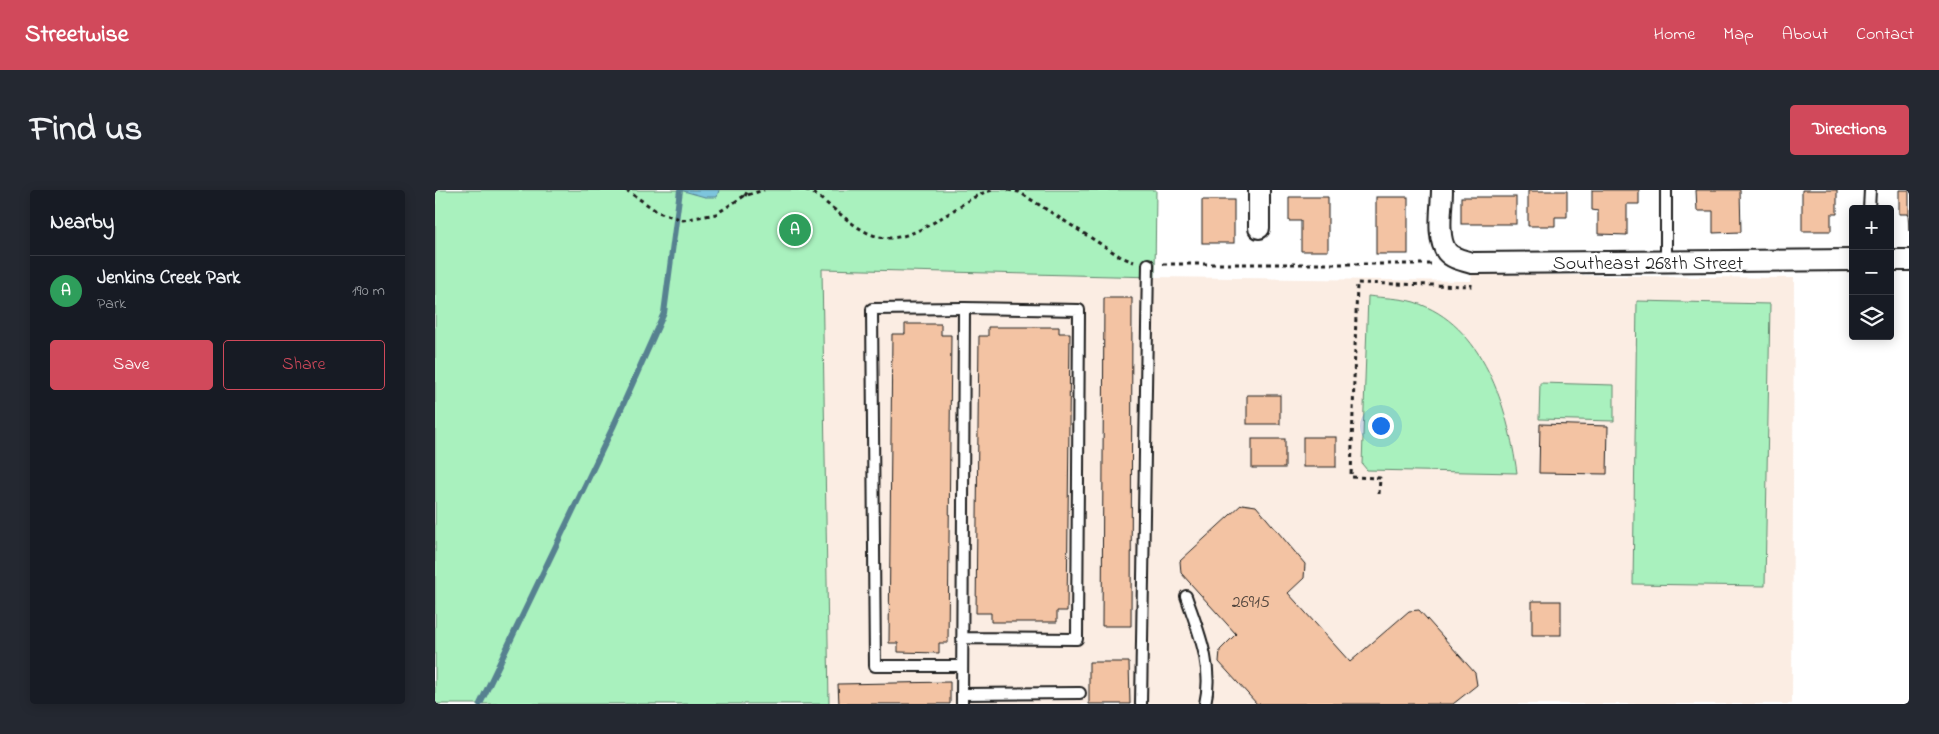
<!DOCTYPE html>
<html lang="en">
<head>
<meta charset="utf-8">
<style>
  body { margin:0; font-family:"Indie Flower",sans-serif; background:#242831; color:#f1f3f6 }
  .controls { position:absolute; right:15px; top:15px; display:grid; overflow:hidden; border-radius:5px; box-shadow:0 2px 12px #0003 }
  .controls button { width:45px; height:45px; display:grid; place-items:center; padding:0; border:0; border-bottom:1px solid #363941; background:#171b24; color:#f1f3f6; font:25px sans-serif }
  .you { position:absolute; left:945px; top:235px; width:18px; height:18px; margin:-12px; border:4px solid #fff; border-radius:50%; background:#1a73e8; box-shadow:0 0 0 8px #1a73e833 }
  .badge { display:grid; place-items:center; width:32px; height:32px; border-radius:50%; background:#d1495b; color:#fff; font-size:16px; font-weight:700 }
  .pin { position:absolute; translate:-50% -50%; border:2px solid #fff; box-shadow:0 1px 5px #0006 }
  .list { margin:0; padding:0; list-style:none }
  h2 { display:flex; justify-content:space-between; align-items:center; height:65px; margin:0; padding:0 20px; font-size:21px }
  h2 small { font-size:16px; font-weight:400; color:#9ea1a6 }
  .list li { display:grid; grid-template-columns:32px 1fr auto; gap:15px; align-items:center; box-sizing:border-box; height:70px; padding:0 20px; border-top:1px solid #363941 }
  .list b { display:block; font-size:19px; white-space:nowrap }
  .list p { margin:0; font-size:16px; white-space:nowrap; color:#9ea1a6 }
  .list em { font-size:16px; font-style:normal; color:#9ea1a6 }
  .actions { display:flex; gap:10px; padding:15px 20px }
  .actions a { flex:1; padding:11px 0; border:1px solid #d1495b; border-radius:5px; text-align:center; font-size:18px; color:#d1495b }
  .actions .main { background:#d1495b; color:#fff }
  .icon { flex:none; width:28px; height:28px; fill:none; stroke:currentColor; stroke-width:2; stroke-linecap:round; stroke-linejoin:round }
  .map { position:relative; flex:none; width:1474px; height:514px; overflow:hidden; border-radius:5px }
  header { display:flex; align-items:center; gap:30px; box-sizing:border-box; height:70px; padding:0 25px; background:#d1495b; color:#fff }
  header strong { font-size:24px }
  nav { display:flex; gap:28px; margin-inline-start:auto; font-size:18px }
  .intro { display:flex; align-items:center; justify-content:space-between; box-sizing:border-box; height:120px; padding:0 30px }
  h1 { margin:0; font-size:35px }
  .button { padding:12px 22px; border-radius:5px; background:#d1495b; color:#fff; font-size:18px; font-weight:700 }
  main { display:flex; gap:30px; padding:0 30px }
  aside { flex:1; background:#171b24; border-radius:5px; box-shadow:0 2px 12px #0003 }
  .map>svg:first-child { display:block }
  .built { fill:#fbede3 }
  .green { fill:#a9f1be; stroke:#62866d }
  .water { fill:#7dc5dd; stroke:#568190 }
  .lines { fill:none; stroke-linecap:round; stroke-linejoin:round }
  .stream { stroke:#568190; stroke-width:6 }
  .building { fill:#f3c3a3; stroke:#1c1c1c }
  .service-casing { stroke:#1c1c1c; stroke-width:14 }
  .minor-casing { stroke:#1c1c1c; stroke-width:24 }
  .path { stroke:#1c1c1c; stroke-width:3; stroke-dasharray:4 4; stroke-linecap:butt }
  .service { stroke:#fff; stroke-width:10 }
  .minor { stroke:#fff; stroke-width:20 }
  .labels { text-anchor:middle; stroke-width:4.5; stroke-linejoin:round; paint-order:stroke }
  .number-label { font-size:18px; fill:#52463e }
  .street-label { font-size:20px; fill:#1c1c1c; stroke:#fff }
</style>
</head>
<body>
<header>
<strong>Streetwise</strong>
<nav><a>Home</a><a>Map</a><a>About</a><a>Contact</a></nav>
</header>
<div class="intro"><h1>Find us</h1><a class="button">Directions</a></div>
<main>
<aside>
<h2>Nearby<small></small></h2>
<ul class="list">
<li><span class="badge" style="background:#2e9e5b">A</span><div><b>Jenkins Creek Park</b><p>Park</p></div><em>190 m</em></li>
</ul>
<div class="actions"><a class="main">Save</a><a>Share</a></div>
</aside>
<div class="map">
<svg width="1474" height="514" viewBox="0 0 1474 514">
  <rect width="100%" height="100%" fill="#fff"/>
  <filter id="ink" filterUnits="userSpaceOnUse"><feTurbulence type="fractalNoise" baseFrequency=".02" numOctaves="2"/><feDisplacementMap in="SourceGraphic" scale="10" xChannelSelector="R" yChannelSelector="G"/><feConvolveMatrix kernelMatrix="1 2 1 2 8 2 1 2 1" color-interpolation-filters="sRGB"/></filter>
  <g filter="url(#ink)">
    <!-- built -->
    <path class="built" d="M 387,79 L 720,87 L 1036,91 L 1037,84 L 1359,88 L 1357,514 L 394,514 Z"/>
    <!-- green -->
    <g class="green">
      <path d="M 0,0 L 721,0 L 720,87 L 387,79 L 394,514 L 0,514 Z"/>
      <path d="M 933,106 C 948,108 965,108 979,112 C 1049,134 1073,218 1082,283 L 932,280 L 927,274 Z"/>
      <path d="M 1202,111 L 1335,114 L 1330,396 L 1198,394 Z"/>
      <path d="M 1105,193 L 1179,195 L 1179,231 L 1104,229 Z"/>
    </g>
    <!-- water -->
    <path class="water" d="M 245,0 L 284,0 L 282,7 L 270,7 Z"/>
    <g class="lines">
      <!-- stream -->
      <path class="stream" d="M 45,514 L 178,237 L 229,123 L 245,0"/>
    </g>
    <!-- building -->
    <g class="building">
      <path d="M 1157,0 L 1204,0 L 1204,14 L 1192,14 L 1192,45 L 1163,44 L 1163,21 L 1157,20 Z"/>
      <path d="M 1261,0 L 1305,0 L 1306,42 L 1278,43 L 1278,21 L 1262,21 Z"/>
      <path d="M 1367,0 L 1402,0 L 1402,24 L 1396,24 L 1396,41 L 1367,41 Z"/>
      <path d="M 1464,0 L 1474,0 L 1474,41 L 1473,24 L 1464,24 Z"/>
      <path d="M 1093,1 L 1132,1 L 1132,27 L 1120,27 L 1120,36 L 1093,36 Z"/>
      <path d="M 854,7 L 893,7 L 893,61 L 866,61 L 866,31 L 854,31 Z"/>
      <rect x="941" y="7" width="32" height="57"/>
      <rect x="1026" y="7" width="55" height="27"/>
      <rect x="767" y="10" width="32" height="43"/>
      <path d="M 669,108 L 697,108 L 696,436 L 667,436 Z"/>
      <path d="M 470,134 L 506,134 L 506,145 L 516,145 L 513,453 L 504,453 L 504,463 L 463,462 L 463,453 L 454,453 L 457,144 L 470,144 Z"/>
      <path d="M 553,137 L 624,137 L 624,143 L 635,143 L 632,421 L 622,421 L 622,432 L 556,432 L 556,423 L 541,423 L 544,146 L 553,146 Z"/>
      <rect x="812" y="205" width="33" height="29"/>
      <path d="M 1105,234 L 1173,236 L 1172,284 L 1104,283 Z"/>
      <rect x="868" y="247" width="33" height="30"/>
      <rect x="817" y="249" width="33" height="29"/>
      <path d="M 807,314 L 821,316 L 870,374 L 869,388 L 853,403 L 915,472 L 974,421 L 984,420 L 1040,483 L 1042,495 L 1018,514 L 822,514 L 784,472 L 785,460 L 801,444 L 746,383 L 745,371 Z"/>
      <rect x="1097" y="411" width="29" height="34"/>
      <path d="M 654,472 L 694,472 L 695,514 L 654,514 Z"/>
      <path d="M 515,492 L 515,514 L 404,514 L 403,494 Z"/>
    </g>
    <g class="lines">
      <defs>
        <g id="service">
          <path d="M 1434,19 L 1435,0"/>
          <path d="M 1231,71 L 1231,0"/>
          <path d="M 751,406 C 763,441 779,476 770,514"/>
          <path d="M 527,476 L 440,476 L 437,119 L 529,118"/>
          <path d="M 527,504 L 645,503"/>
          <path d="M 527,514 L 529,118 L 644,120 L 642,449 L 527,448"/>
          <path d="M 706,514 L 713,74"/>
        </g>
        <g id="minor">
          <path d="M 1007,0 C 1007,17 1001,48 1012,62 C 1018,69 1028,70 1037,73 L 1418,70"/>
          <path d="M 824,38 L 824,0"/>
          <path d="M 1455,70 L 1474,70"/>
        </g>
      </defs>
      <!-- service casing -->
      <use href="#service" class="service-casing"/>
      <!-- minor casing -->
      <use href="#minor" class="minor-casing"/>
      <!-- path -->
      <g class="path">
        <path d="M 191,0 L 223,22 L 248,30 L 281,24 L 309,6 L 329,0"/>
        <path d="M 371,0 L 377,2 C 434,45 443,68 511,25 C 527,15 540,4 558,0"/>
        <path d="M 573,0 L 584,2 L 686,67 L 699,72"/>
        <path d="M 310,6 L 313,0"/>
        <path d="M 728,74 L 997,74"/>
        <path d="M 944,304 L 945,288 L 916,287 L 922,93 L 1036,96 L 1036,94"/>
      </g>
      <!-- service -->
      <use href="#service" class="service"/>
      <!-- minor -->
      <use href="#minor" class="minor"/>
    </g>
  </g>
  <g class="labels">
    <!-- number labels -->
    <g class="number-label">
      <text x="816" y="417">26915</text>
    </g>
    <!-- street labels -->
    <g class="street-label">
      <text x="1213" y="79">Southeast 268th Street</text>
    </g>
  </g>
</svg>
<div class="controls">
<button>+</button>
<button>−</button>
<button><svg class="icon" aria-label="layers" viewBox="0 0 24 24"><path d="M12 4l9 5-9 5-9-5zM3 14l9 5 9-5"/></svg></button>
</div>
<div class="you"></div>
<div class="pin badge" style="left:360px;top:40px;background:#2e9e5b">A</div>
</div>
</main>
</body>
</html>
